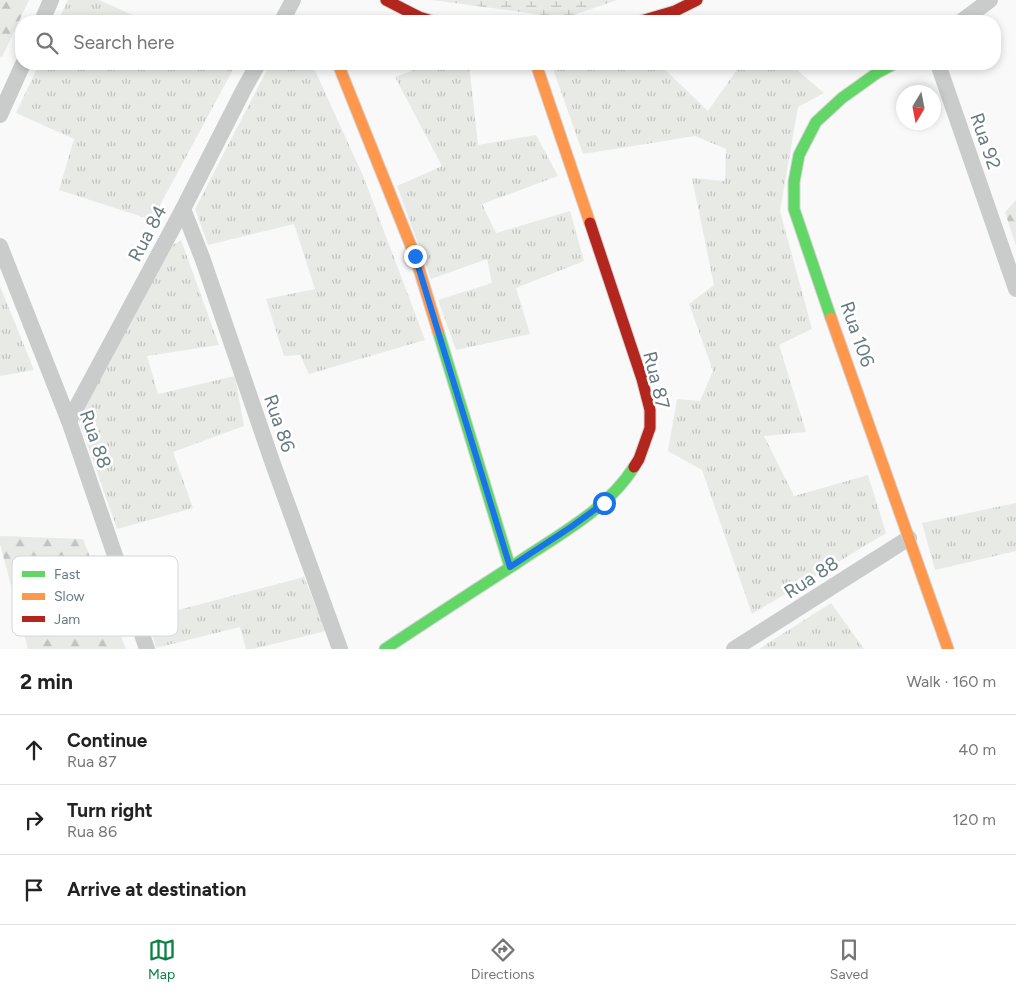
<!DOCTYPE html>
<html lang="en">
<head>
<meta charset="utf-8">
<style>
  body { margin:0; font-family:Figtree,sans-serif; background:#f2f2f2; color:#222 }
  .compass { position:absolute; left:896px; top:85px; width:45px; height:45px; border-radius:50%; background:#fff; box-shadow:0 2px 8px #0003; rotate:190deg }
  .stop { position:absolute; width:15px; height:15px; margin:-11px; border:4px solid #1a73e8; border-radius:50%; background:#fff }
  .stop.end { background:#1a73e8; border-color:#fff; box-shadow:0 1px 5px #0008 }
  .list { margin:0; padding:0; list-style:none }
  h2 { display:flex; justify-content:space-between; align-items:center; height:65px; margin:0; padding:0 20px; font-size:21px }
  h2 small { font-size:16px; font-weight:400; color:#767676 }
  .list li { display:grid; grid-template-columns:32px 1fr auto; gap:15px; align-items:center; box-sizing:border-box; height:70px; padding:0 20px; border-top:1px solid #e0e0e0 }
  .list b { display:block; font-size:19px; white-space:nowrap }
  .list p { margin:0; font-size:16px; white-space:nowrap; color:#767676 }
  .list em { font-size:16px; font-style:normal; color:#767676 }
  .icon { flex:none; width:28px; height:28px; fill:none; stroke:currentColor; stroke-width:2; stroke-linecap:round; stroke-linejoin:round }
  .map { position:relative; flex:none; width:1016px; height:649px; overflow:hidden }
  .search { position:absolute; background:#fff; box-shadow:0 2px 8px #0003; left:15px; right:15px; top:15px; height:55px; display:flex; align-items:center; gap:12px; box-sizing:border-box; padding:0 18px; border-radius:20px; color:#767676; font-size:19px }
  .sheet { height:275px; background:#fff }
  nav { display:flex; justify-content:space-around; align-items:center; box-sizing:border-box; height:70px; border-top:1px solid #e0e0e0; background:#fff; font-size:14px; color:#767676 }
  nav a { display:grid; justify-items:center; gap:2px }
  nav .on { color:#0b8043 }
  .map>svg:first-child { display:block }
  .grass { fill:url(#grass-tufts) }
  .forest { fill:url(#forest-firs) }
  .wetland { fill:url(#wetland-marsh) }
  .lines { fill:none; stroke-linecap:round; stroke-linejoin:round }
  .fast-casing { stroke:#d4d5d5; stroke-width:13 }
  .slow-casing { stroke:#d4d5d5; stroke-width:13 }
  .jam-casing { stroke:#d4d5d5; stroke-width:13 }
  .street { stroke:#cacccc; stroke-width:16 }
  .fast { stroke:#63d668; stroke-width:11 }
  .slow { stroke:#ff974d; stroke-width:11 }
  .jam { stroke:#b3261e; stroke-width:11 }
  .route { stroke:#1a73e8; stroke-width:6 }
  .labels { text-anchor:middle; stroke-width:5; stroke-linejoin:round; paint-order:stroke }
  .street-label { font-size:19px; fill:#667a81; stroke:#fff }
  .key { fill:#fff; stroke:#d1d7d9; stroke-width:1 }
  .key-label { font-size:14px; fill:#667a81 }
</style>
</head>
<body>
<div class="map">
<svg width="1016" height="649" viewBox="0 0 1016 649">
  <defs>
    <pattern id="grass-tufts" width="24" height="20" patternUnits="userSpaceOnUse" patternTransform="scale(1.25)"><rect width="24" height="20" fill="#e8eae6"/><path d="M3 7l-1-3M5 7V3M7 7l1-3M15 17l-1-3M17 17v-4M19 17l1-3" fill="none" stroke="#c0c3c0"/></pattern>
    <pattern id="forest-firs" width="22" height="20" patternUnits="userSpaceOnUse" patternTransform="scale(1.25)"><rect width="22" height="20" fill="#e8eae6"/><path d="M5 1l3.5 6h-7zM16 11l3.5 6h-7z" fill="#c0c3c0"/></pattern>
    <pattern id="wetland-marsh" width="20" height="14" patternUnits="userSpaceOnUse" patternTransform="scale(1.25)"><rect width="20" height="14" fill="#e8eae6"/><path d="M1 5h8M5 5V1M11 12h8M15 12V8" fill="none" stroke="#c0c3c0"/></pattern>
  </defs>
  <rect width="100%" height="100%" fill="#f9f9f9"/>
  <!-- grass -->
  <g class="grass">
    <path d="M 68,0 L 99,0 L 146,21 L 58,21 Z"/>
    <path d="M 39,64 L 236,64 L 152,220 L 59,190 L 74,139 L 16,113 Z"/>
    <path d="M 270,64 L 312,64 L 364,178 L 425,340 L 309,374 L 300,355 L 284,356 L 266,299 L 315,289 L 294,224 L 208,245 L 195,209 Z"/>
    <path d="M 430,64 L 469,64 L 478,145 L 536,135 L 558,176 L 482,204 L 496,233 L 570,211 L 584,261 L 516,288 L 530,334 L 456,350 L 438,300 L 492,283 L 487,259 L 431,279 L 397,186 L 442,166 L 395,77 Z"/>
    <path d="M 560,64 L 659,64 L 708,111 L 741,64 L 790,64 L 824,93 L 798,107 L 780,211 L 812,329 L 779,345 L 806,432 L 764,436 L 794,496 L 868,475 L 886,533 L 752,614 L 702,470 L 668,451 L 677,399 L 700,401 L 713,371 L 689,304 L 714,285 L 692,178 L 725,181 L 726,149 L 695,136 L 583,154 L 552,66 Z"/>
    <path d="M 181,240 L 219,345 L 147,356 L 158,394 L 235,376 L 244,426 L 173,452 L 193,508 L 117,529 L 78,418 L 171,246 Z"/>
    <path d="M 0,286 L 34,370 L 0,376 Z"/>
    <path d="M 1016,503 L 1016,551 L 935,570 L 922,523 Z"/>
    <path d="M 304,577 L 326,631 L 253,649 L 246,649 L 240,627 L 156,648 L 148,618 Z"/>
    <path d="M 831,603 L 864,649 L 759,649 Z"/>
  </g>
  <!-- forest -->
  <g class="forest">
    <path d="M 0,0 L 29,0 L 2,57 L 0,56 Z"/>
    <path d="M 1016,200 L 1016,246 L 1005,212 Z"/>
    <path d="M 0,536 L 83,539 L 126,649 L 28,649 L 0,544 Z"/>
  </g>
  <!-- wetland -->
  <path class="wetland" d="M 432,0 L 617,0 L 565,18 Z"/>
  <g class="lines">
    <defs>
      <g id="fast">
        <path d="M 831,318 L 794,209 L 794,182 L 799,155 L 816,122 L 842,98 L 877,73 L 894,64"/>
        <path d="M 438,331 L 510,567"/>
        <path d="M 385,649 C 429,620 473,591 517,563 C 558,535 607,510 634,467"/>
      </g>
      <g id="slow">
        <path d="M 338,64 L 415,256 L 438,331"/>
        <path d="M 536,64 L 590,223"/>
        <path d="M 831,318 L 948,649"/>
      </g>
      <g id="jam">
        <path d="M 386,0 L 419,17 L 432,21"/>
        <path d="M 641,21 L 675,11 L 697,0"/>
        <path d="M 590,223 L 642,379 L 650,410 L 650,428 L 639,459 L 634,467"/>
      </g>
    </defs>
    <!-- fast casing -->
    <use href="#fast" class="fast-casing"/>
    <!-- slow casing -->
    <use href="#slow" class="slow-casing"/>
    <!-- jam casing -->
    <use href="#jam" class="jam-casing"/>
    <!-- street -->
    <g class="street">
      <path d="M 42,21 L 51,0"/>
      <path d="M 282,21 L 293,0"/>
      <path d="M 962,21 L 990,0"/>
      <path d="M 938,64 L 1016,289"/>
      <path d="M 0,115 L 23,64"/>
      <path d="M 183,209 L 203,260 L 273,464 L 340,649"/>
      <path d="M 0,246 L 69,421 L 147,649"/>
      <path d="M 69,421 L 183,209 L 244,89 L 258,64"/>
      <path d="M 734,649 L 909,538"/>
    </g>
    <!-- fast -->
    <use href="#fast" class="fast"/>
    <!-- slow -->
    <use href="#slow" class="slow"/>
    <!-- jam -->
    <use href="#jam" class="jam"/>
  </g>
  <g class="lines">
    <!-- route -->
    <path class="route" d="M 415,256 L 510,567 L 571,527 L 604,503"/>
  </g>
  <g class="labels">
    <!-- street labels -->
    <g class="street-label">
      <text transform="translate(986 141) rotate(71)" y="7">Rua 92</text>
      <text transform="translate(147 233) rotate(-62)" y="7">Rua 84</text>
      <text transform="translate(858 334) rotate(71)" y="7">Rua 106</text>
      <text transform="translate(657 380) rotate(76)" y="7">Rua 87</text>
      <text transform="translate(280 423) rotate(71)" y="7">Rua 86</text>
      <text transform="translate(96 439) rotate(71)" y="7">Rua 88</text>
      <text transform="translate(811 577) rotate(-33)" y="7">Rua 88</text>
    </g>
  </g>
  <!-- legend -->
  <rect x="12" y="556" width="166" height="80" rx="8" class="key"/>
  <rect x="22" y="571" width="23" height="6" fill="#63d668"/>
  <rect x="22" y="593" width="23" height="7" fill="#ff974d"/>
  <rect x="22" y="616" width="23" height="6" fill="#b3261e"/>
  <g class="key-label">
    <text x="54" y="579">Fast</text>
    <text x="54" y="601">Slow</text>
    <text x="54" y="624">Jam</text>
  </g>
</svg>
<svg class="compass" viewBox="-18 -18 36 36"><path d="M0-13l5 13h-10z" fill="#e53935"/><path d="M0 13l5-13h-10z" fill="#767676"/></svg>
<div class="stop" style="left:604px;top:503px"></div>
<div class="stop end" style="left:415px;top:256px"></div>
<div class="search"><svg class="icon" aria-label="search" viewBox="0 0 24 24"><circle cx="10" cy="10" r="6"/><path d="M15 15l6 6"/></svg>Search here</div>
</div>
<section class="sheet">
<h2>2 min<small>Walk · 160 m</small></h2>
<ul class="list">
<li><svg class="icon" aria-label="ahead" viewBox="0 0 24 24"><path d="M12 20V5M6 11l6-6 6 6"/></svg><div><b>Continue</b><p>Rua 87</p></div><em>40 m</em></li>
<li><svg class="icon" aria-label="right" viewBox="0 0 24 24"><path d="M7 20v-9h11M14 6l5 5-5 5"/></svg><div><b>Turn right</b><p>Rua 86</p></div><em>120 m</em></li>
<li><svg class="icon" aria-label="arrive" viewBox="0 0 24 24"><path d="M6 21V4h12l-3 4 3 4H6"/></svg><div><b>Arrive at destination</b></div></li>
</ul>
</section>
<nav>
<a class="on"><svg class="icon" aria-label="map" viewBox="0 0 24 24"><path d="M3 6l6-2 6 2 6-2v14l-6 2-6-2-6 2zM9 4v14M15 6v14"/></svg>Map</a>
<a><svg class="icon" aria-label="directions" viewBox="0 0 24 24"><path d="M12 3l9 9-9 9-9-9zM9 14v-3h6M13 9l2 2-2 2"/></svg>Directions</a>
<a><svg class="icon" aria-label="saved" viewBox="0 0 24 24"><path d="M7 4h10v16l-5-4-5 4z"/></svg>Saved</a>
</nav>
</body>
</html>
